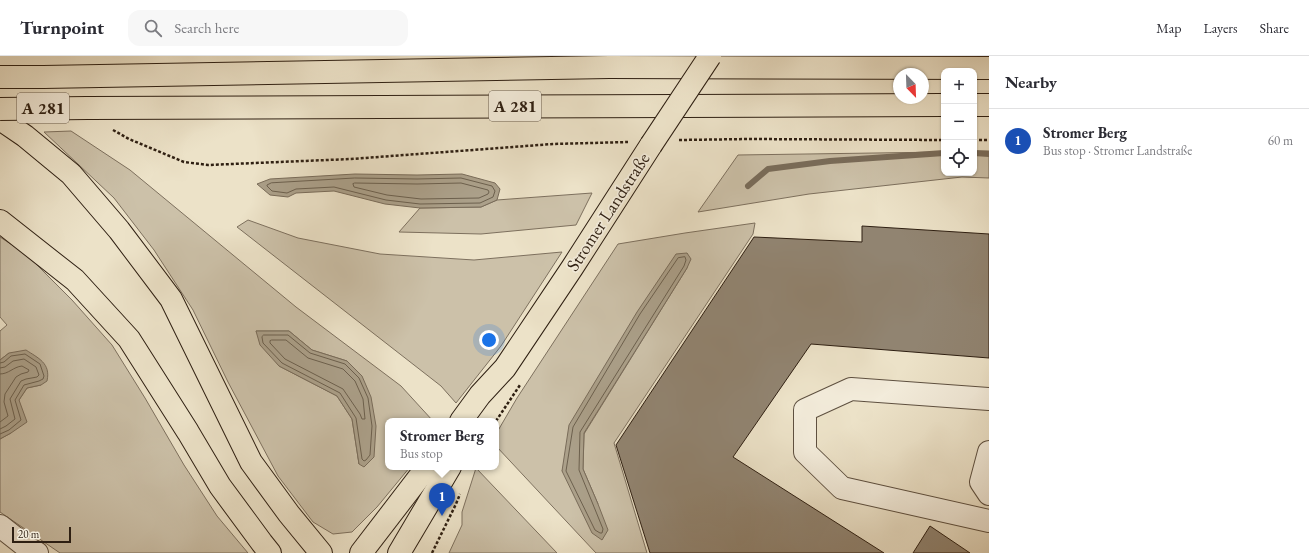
<!DOCTYPE html>
<html lang="en">
<head>
<meta charset="utf-8">
<style>
  body { margin:0; font-family:"EB Garamond",serif; background:#f7f7f7; color:#2b2b33 }
  .controls { position:absolute; right:12px; top:12px; display:grid; overflow:hidden; border-radius:8px; box-shadow:0 1px 3px #0004 }
  .controls button { width:36px; height:36px; display:grid; place-items:center; padding:0; border:0; border-bottom:1px solid #e1e1e2; background:#fff; color:#2b2b33; font:20px sans-serif }
  .compass { position:absolute; left:893px; top:12px; width:36px; height:36px; border-radius:50%; background:#fff; box-shadow:0 1px 3px #0004; rotate:157deg }
  .scale { position:absolute; left:12px; bottom:10px; width:59px; box-sizing:border-box; padding-left:4px; border:2px solid #2e1f12; border-top:0; font-size:11px; line-height:14px; white-space:nowrap; color:#2e1f12; -webkit-text-stroke:3px #f3ecdb; paint-order:stroke }
  .you { position:absolute; left:489px; top:284px; width:14px; height:14px; margin:-10px; border:3px solid #fff; border-radius:50%; background:#1a73e8; box-shadow:0 0 0 6px #1a73e833 }
  .badge { display:grid; place-items:center; width:26px; height:26px; border-radius:50%; background:#8f2418; color:#fff; font-size:13px; font-weight:700 }
  .pin { position:absolute; translate:-50% -33px; filter:drop-shadow(0 1px 2px #0008) }
  .pin::after { content:''; position:absolute; top:21px; width:14px; height:12px; background:inherit; clip-path:polygon(0 0,100% 0,50% 100%) }
  .popup { position:absolute; left:385px; top:362px; width:114px; height:52px; box-sizing:border-box; display:grid; place-content:center; border-radius:8px; background:#fff; filter:drop-shadow(0 1px 3px #0005); font-size:13px; white-space:nowrap; color:#7c7c81 }
  .popup b { font-size:15px; color:#2b2b33 }
  .popup::after { content:''; position:absolute; left:50%; top:100%; margin-left:-8px; border:8px solid transparent; border-top-color:#fff }
  .list { margin:0; padding:0; list-style:none }
  h2 { display:flex; justify-content:space-between; align-items:center; height:52px; margin:0; padding:0 16px; font-size:17px }
  h2 small { font-size:13px; font-weight:400; color:#7c7c81 }
  .list li { display:grid; grid-template-columns:26px 1fr auto; gap:12px; align-items:center; box-sizing:border-box; height:64px; padding:0 16px; border-top:1px solid #e1e1e2 }
  .list b { display:block; font-size:15px; white-space:nowrap }
  .list p { margin:0; font-size:13px; white-space:nowrap; color:#7c7c81 }
  .list em { font-size:13px; font-style:normal; color:#7c7c81 }
  .icon { flex:none; width:22px; height:22px; fill:none; stroke:currentColor; stroke-width:2; stroke-linecap:round; stroke-linejoin:round }
  .map { position:relative; flex:none; width:989px; height:497px; overflow:hidden }
  header { display:flex; align-items:center; gap:24px; box-sizing:border-box; height:56px; padding:0 20px; background:#fff; border-bottom:1px solid #e1e1e2 }
  header strong { font-size:19px }
  nav { display:flex; gap:22px; margin-inline-start:auto; font-size:14px }
  .search { width:280px; height:36px; background:#f7f7f7; display:flex; align-items:center; gap:10px; box-sizing:border-box; padding:0 14px; border-radius:12px; color:#7c7c81; font-size:15px }
  main { display:flex }
  aside { flex:1; background:#fff }
  .map>svg:first-child { display:block }
  .green { fill:#ccc1a9; stroke:#7d705e; fill-rule:evenodd }
  .water { fill:#aba08a; stroke:#796c5a }
  .lines { fill:none; stroke-linecap:round; stroke-linejoin:round }
  .shore { stroke:#6c604e; stroke-width:1 }
  .stream { stroke:#796c5a; stroke-width:6 }
  .building { fill:#918471; stroke:#2e1f12 }
  .minor-casing { stroke:#5e5040; stroke-width:24 }
  .major-casing { stroke:#2e1f12; stroke-width:24 }
  .highway-casing { stroke:#2e1f12; stroke-width:24 }
  .path { stroke:#2e1f12; stroke-width:2.5; stroke-dasharray:3 2; stroke-linecap:butt }
  .minor { stroke:#f3ecdb; stroke-width:22 }
  .major { stroke:#ece2c8; stroke-width:22 }
  .highway { stroke:#ece2c8; stroke-width:22 }
  .major-bridge-casing { stroke:#2e1f12; stroke-width:24; stroke-linecap:butt }
  .highway-bridge-casing { stroke:#2e1f12; stroke-width:24; stroke-linecap:butt }
  .major-bridge { stroke:#ece2c8; stroke-width:22 }
  .highway-bridge { stroke:#ece2c8; stroke-width:22 }
  .labels { text-anchor:middle; stroke-width:3.5; stroke-linejoin:round; paint-order:stroke }
  .shield { fill:#f3ecdb; stroke:#695c4e; stroke-width:1 }
  .shield-label { font-size:17px; font-weight:bold; fill:#2e1f12 }
  .street-label { font-size:18px; fill:#2e1f12; stroke:#f3ecdb }
</style>
</head>
<body>
<header>
<strong>Turnpoint</strong>
<div class="search"><svg class="icon" aria-label="search" viewBox="0 0 24 24"><circle cx="10" cy="10" r="6"/><path d="M15 15l6 6"/></svg>Search here</div>
<nav><a>Map</a><a>Layers</a><a>Share</a></nav>
</header>
<main>
<div class="map">
<svg width="989" height="497" viewBox="0 0 989 497">
  <rect width="100%" height="100%" fill="#ece2c8"/>
  <filter id="stains"><feTurbulence type="fractalNoise" baseFrequency=".005" numOctaves="4"/><feColorMatrix values="0 0 0 0 .2 0 0 0 0 .09 0 0 0 0 .02 0 0 0 .5 -.17"/></filter>
  <radialGradient id="worn" r=".72"><stop offset=".6" stop-color="#630" stop-opacity="0"/><stop offset="1" stop-color="#630" stop-opacity=".3"/></radialGradient>
  <!-- green -->
  <g class="green">
    <path d="M 71,75 L 130,114 L 296,251 L 401,330 L 433,365 L 388,365 L 388,411 L 410,411 L 377,451 L 352,476 L 333,478 L 313,466 L 278,420 L 228,326 L 193,254 L 154,194 L 114,142 L 44,76 ZM 256,275 L 289,275 L 312,294 L 347,305 L 359,408 L 352,363 L 337,340 L 279,310 Z"/>
    <path d="M 974,95 L 989,95 L 989,122 L 962,121 L 809,138 L 698,156 L 738,99 L 944,96 L 944,117 L 974,117 Z"/>
    <path d="M 592,137 L 576,169 L 481,178 L 399,176 L 420,152 L 481,151 L 497,144 Z"/>
    <path d="M 248,164 L 298,182 L 380,198 L 474,204 L 562,196 L 501,290 L 456,347 L 441,330 L 237,171 Z"/>
    <path d="M 755,167 L 753,178 L 614,387 L 647,497 L 596,497 L 496,390 L 496,378 L 517,342 L 618,188 L 685,177 ZM 687,197 L 687,212 L 584,378 L 583,413 L 598,448 L 562,415 Z"/>
    <path d="M 0,181 L 26,198 L 72,244 L 112,289 L 145,342 L 184,409 L 217,460 L 248,497 L 60,497 L 0,456 L 0,383 L 11,377 L 19,344 L 27,332 L 41,329 L 9,297 L 0,304 L 0,275 L 7,269 L 0,261 Z"/>
    <path d="M 476,412 L 557,497 L 449,497 L 462,469 L 462,456 Z"/>
  </g>
  <!-- water -->
  <g class="water">
    <path d="M 355,118 L 417,119 L 462,118 L 495,127 L 500,133 L 497,144 L 481,151 L 420,152 L 385,148 L 334,135 L 296,137 L 288,141 L 270,139 L 257,128 L 270,123 Z"/>
    <path d="M 687,197 L 691,203 L 687,212 L 584,377 L 583,413 L 598,448 L 608,474 L 602,484 L 592,477 L 562,415 L 569,369 L 637,256 L 676,198 Z"/>
    <path d="M 256,275 L 289,275 L 312,294 L 347,305 L 362,320 L 371,341 L 376,370 L 374,401 L 364,411 L 359,408 L 352,363 L 337,340 L 279,310 L 260,289 Z"/>
    <path d="M 26,294 C 38,302 51,307 47,325 L 41,329 L 27,332 L 19,344 L 27,366 L 11,377 L 0,383 L 0,304 L 9,297 Z"/>
  </g>
  <g class="lines">
    <!-- shore -->
    <g class="shore">
      <path d="M 355,122 L 417,123 L 461,122 L 492,130 L 495,135 L 493,141 L 480,147 L 420,148 L 386,144 L 334,131 L 296,133 L 287,137 L 272,135 L 267,130 L 267,129 L 271,127 Z"/>
      <path d="M 355,127 L 417,128 L 461,127 L 488,134 L 489,136 L 488,138 L 479,142 L 421,143 L 387,139 L 354,131 L 353,128 Z"/>
      <path d="M 685,201 L 686,204 L 684,210 L 580,376 L 579,414 L 603,473 L 602,477 L 600,477 L 595,474 L 566,415 L 573,371 L 640,258 L 678,202 Z"/>
      <path d="M 264,279 L 288,279 L 310,297 L 345,308 L 359,322 L 368,342 L 372,370 L 370,399 L 366,404 L 364,405 L 362,403 L 356,362 L 340,337 L 282,307 L 263,287 L 262,281 Z"/>
      <path d="M 272,284 L 286,284 L 308,302 L 343,313 L 355,325 L 363,343 L 365,363 L 362,363 L 360,358 L 343,333 L 285,303 L 270,287 L 270,285 Z"/>
      <path d="M 0,307 L 4,306 L 11,300 L 25,298 L 40,308 L 44,320 L 43,323 L 39,325 L 24,329 L 15,344 L 21,364 L 9,374 L 0,378"/>
      <path d="M 0,312 L 5,311 L 13,305 L 24,303 L 36,311 L 39,319 L 37,321 L 26,323 L 21,325 L 10,343 L 15,363 L 6,370 L 0,373"/>
      <path d="M 0,318 C 9,318 13,311 22,310 L 29,314 L 28,316 L 21,318 L 16,321 L 5,338 L 4,346 L 8,360 L 0,366"/>
    </g>
    <!-- stream -->
    <g class="stream">
      <path d="M 974,97 L 989,98"/>
      <path d="M 748,130 L 768,113 L 830,105 L 944,97"/>
    </g>
  </g>
  <!-- building -->
  <g class="building">
    <path d="M 862,170 L 989,178 L 989,302 L 811,288 L 733,401 L 884,497 L 650,497 L 616,389 L 754,181 L 862,186 Z"/>
    <path d="M 930,470 L 970,497 L 913,497 Z"/>
  </g>
  <g class="lines">
    <defs>
      <g id="minor">
        <path d="M 989,343 L 851,333 L 805,354 L 805,396 L 842,432 L 989,465"/>
        <path d="M 989,396 L 981,426 L 989,438"/>
        <path d="M 0,470 L 28,492 L 37,497"/>
      </g>
      <g id="major">
        <path d="M 461,365 L 480,339 L 505,312 L 572,212 L 651,89"/>
        <path d="M 361,497 L 427,411"/>
        <path d="M 399,497 L 450,411"/>
      </g>
      <g id="highway">
        <path d="M 43,21 L 609,11 L 989,12"/>
        <path d="M 974,49 L 989,49"/>
        <path d="M 87,52 L 944,49"/>
        <path d="M 0,63 L 25,80 L 71,118 L 119,174 L 171,243 L 251,406 L 289,458 L 321,497"/>
        <path d="M 0,165 L 75,224 L 129,283 L 188,376 L 220,430 L 262,487 L 270,497"/>
      </g>
    </defs>
    <!-- minor casing -->
    <use href="#minor" class="minor-casing"/>
    <!-- major casing -->
    <use href="#major" class="major-casing"/>
    <!-- highway casing -->
    <use href="#highway" class="highway-casing"/>
    <!-- path -->
    <g class="path">
      <path d="M 113,74 L 129,83 L 184,106 L 208,109 L 351,103 L 553,88 L 628,86"/>
      <path d="M 679,84 L 748,83 L 944,84"/>
      <path d="M 974,84 L 989,84"/>
      <path d="M 496,365 L 520,329"/>
      <path d="M 432,497 L 456,448 L 460,438"/>
    </g>
    <!-- minor -->
    <use href="#minor" class="minor"/>
    <!-- major -->
    <use href="#major" class="major"/>
    <!-- highway -->
    <use href="#highway" class="highway"/>
    <defs>
      <path id="major-bridge" d="M 651,89 L 710,0"/>
      <g id="highway-bridge">
        <path d="M 0,21 L 43,21"/>
        <path d="M 0,53 L 87,52"/>
      </g>
    </defs>
    <!-- major-bridge casing -->
    <use href="#major-bridge" class="major-bridge-casing"/>
    <!-- highway-bridge casing -->
    <use href="#highway-bridge" class="highway-bridge-casing"/>
    <!-- major-bridge -->
    <use href="#major-bridge" class="major-bridge"/>
    <!-- highway-bridge -->
    <use href="#highway-bridge" class="highway-bridge"/>
  </g>
  <g class="labels">
    <!-- shield labels -->
    <g class="shield">
      <rect x="489" y="35" width="52" height="30" rx="3"/>
      <rect x="17" y="37" width="52" height="30" rx="3"/>
    </g>
    <g class="shield-label">
      <text x="515" y="56">A 281</text>
      <text x="43" y="58">A 281</text>
    </g>
    <!-- street labels -->
    <g class="street-label">
      <text transform="translate(608 156) rotate(-57)" y="6">Stromer Landstraße</text>
    </g>
  </g>
  <rect width="100%" height="100%" filter="url(#stains)"/>
  <rect width="100%" height="100%" fill="url(#worn)"/>
</svg>
<div class="controls">
<button>+</button>
<button>−</button>
<button><svg class="icon" aria-label="locate" viewBox="0 0 24 24"><circle cx="12" cy="12" r="6"/><path d="M12 2v4M12 18v4M2 12h4M18 12h4"/></svg></button>
</div>
<svg class="compass" viewBox="-18 -18 36 36"><path d="M0-13l5 13h-10z" fill="#e53935"/><path d="M0 13l5-13h-10z" fill="#7c7c81"/></svg>
<div class="scale">20 m</div>
<div class="you"></div>
<div class="pin badge" style="left:442px;top:460px;background:#1a4fb4">1</div>
<div class="popup"><b>Stromer Berg</b>Bus stop</div>
</div>
<aside>
<h2>Nearby<small></small></h2>
<ul class="list">
<li><span class="badge" style="background:#1a4fb4">1</span><div><b>Stromer Berg</b><p>Bus stop · Stromer Landstraße</p></div><em>60 m</em></li>
</ul>
</aside>
</main>
</body>
</html>
